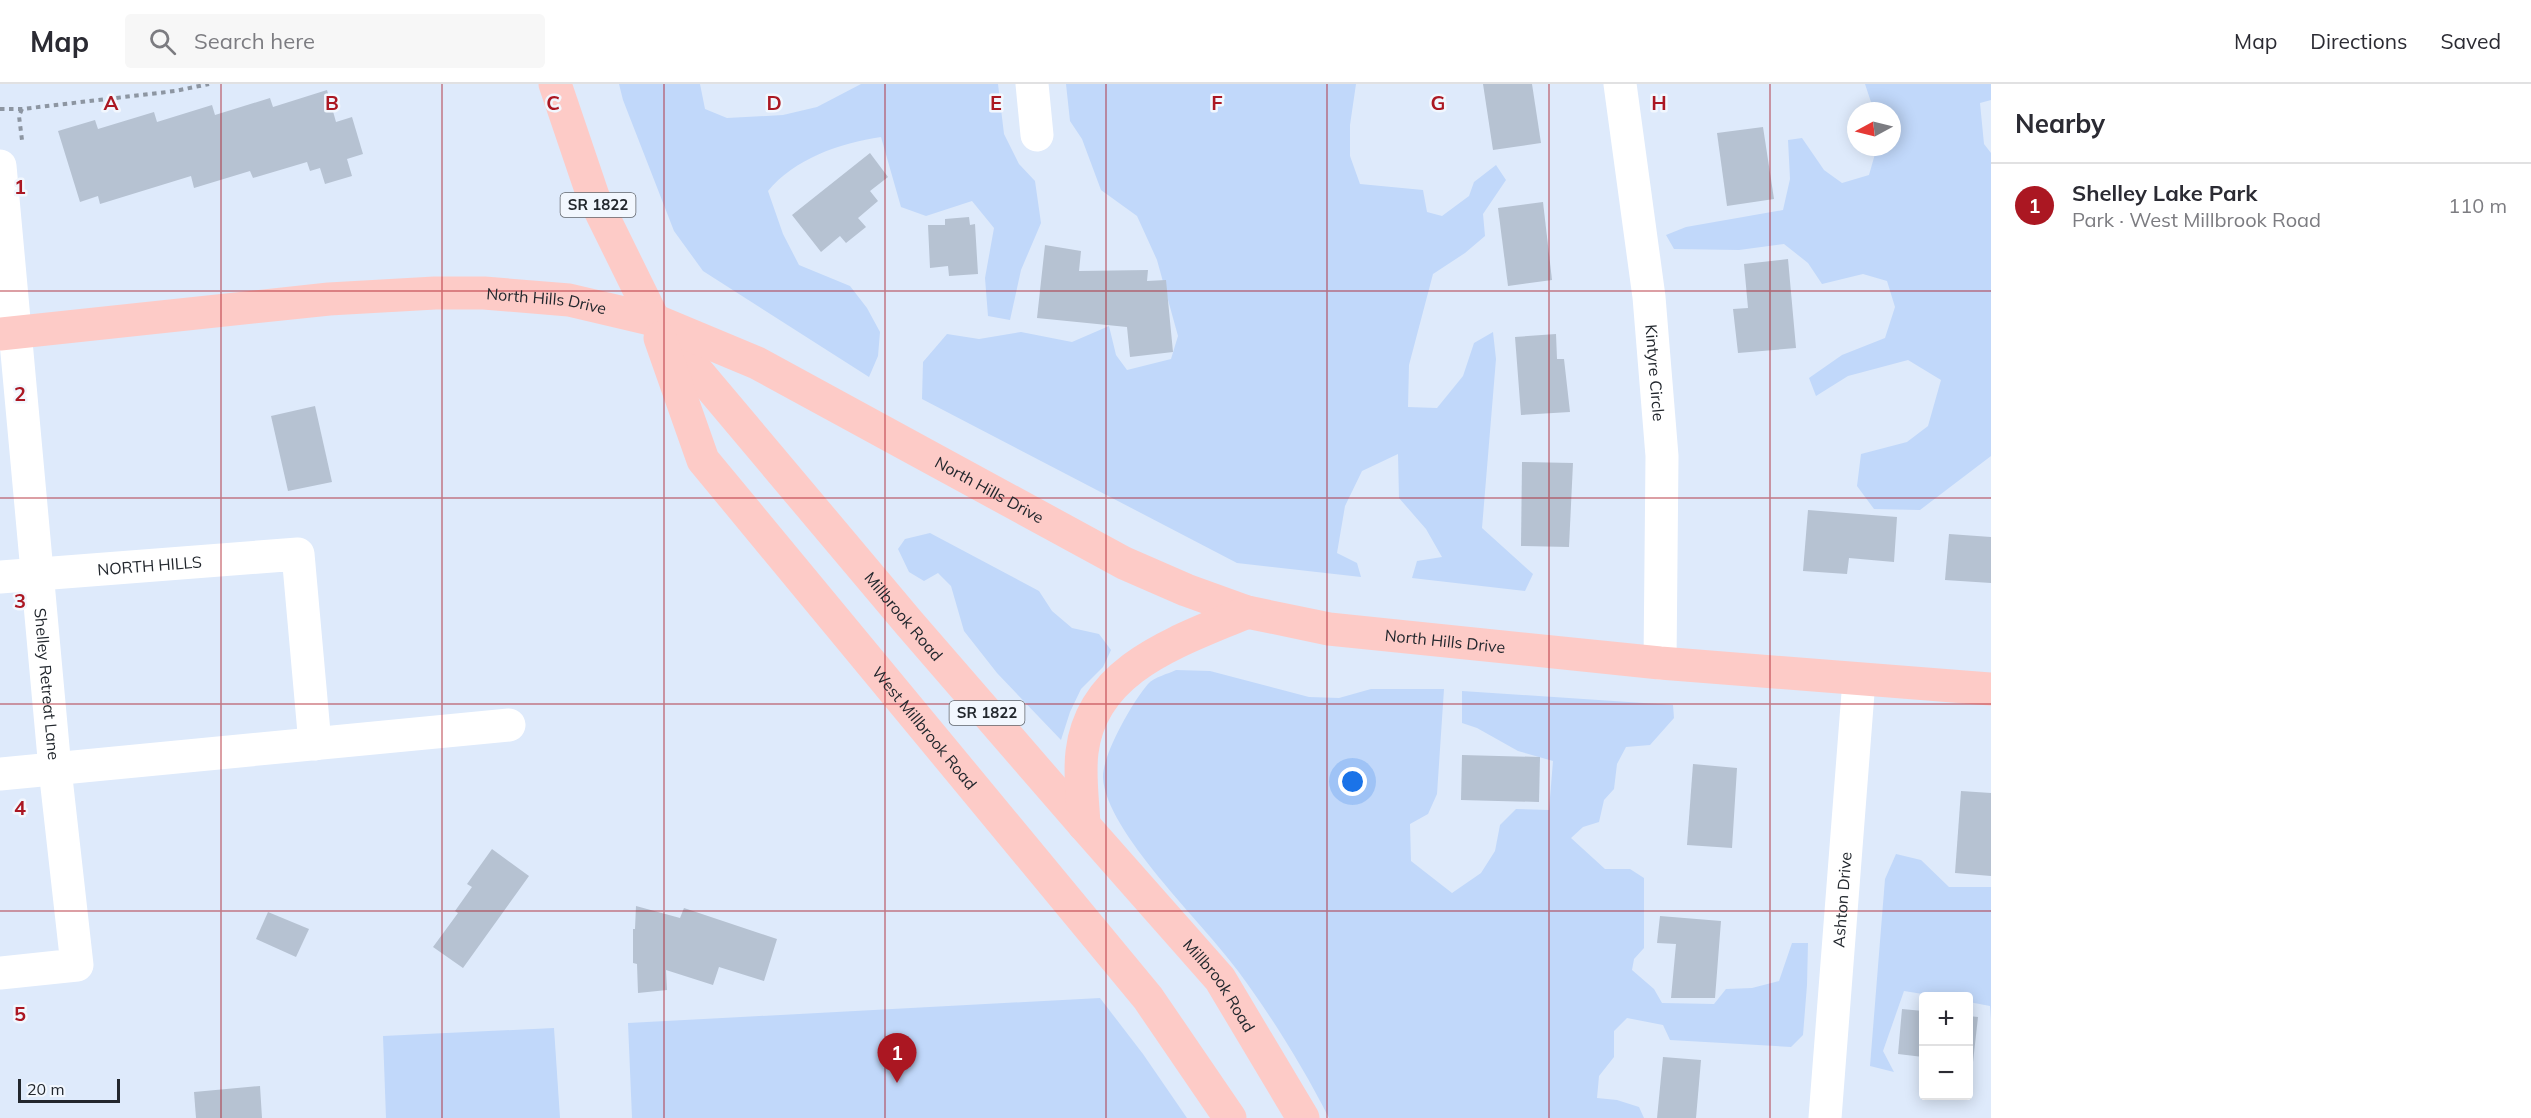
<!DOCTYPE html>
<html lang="en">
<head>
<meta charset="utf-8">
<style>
  body { margin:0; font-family:Mulish,sans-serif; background:#f7f7f7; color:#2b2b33 }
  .controls { position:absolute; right:18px; bottom:18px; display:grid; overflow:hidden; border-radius:6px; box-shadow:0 3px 15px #0003 }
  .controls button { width:54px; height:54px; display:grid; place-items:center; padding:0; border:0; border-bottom:2px solid #e1e1e2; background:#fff; color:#2b2b33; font:30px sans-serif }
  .compass { position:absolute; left:1847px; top:18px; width:54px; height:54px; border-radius:50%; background:#fff; box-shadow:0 3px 15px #0003; rotate:263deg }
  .scale { position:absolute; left:18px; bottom:15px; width:102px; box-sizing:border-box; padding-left:6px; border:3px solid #22272d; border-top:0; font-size:16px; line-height:21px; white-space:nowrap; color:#22272d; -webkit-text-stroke:4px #f2f7fe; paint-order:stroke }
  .you { position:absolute; left:1353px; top:698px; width:21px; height:21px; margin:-15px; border:4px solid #fff; border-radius:50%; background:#1a73e8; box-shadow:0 0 0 9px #1a73e833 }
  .badge { display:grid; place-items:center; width:39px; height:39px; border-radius:50%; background:#ab1722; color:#fff; font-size:20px; font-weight:700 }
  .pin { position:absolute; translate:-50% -50px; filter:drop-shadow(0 2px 3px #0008) }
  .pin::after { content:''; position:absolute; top:32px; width:21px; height:18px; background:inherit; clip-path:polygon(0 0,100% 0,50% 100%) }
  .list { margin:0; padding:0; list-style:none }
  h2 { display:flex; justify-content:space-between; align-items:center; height:78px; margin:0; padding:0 24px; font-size:26px }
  h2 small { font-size:20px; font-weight:400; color:#7c7c81 }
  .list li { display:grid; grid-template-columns:39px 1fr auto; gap:18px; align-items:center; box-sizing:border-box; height:84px; padding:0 24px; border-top:2px solid #e1e1e2 }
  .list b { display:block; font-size:22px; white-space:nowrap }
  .list p { margin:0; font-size:20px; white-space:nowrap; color:#7c7c81 }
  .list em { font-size:20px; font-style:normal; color:#7c7c81 }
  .icon { flex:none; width:33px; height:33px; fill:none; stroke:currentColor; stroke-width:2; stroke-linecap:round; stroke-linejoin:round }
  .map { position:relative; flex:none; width:1991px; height:1034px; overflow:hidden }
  header { display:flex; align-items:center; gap:36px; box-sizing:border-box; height:84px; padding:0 30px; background:#fff; border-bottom:2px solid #e1e1e2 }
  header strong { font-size:28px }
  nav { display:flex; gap:33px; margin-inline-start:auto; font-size:21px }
  .search { width:420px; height:54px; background:#f7f7f7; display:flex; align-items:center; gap:15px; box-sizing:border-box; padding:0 21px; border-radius:6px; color:#7c7c81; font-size:22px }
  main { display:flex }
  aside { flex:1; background:#fff }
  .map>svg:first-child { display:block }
  .green { fill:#c1d8fa }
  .building { fill:#b6c2d2 }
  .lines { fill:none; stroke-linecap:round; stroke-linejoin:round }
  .path { stroke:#8d96a2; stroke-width:4; stroke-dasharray:4.5 4.5; stroke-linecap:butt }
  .minor { stroke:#fff; stroke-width:33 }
  .major { stroke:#fdcbc7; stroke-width:33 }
  .grid { fill:none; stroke:#ab1722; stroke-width:1.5; stroke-opacity:0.55 }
  .labels { text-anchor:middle; stroke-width:5; stroke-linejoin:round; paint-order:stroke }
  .shield { fill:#f2f7fe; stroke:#60656c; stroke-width:1.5 }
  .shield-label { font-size:15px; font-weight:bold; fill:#22272d }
  .street-label { font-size:16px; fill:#22272d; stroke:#f2f7fe }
  .grid-label { font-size:20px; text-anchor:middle; font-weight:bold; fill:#ab1722; stroke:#f2f7fe; stroke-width:5; stroke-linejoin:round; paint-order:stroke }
</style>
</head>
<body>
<header>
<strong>Map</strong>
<div class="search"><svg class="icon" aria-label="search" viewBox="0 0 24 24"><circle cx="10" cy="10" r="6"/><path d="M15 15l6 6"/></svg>Search here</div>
<nav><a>Map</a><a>Directions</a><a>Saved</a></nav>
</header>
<main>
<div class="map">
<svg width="1991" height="1034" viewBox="0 0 1991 1034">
  <rect width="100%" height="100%" fill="#deeafb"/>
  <!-- green -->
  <g class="green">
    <path d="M 619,0 L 700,0 L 705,25 L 727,34 L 783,31 L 817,23 L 861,0 L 998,0 L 1004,50 L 1019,80 L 1035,97 L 1041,139 L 1021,186 L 1010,236 L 988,232 L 985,194 L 994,144 L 972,117 L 926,132 L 901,123 L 881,53 C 840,59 794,75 768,107 L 783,150 L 799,181 L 850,202 L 867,224 L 880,248 L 878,272 L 869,293 L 703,187 L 674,147 L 623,16 Z"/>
    <path d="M 1066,0 L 1356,0 L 1350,41 L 1350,72 L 1360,100 L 1423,106 L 1427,128 L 1442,132 L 1469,112 L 1474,98 L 1496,81 L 1506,96 L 1483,130 L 1485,152 L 1465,169 L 1433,190 L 1409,281 L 1408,323 L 1437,324 L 1463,292 L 1474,259 L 1493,248 L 1496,275 L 1482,444 L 1533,490 L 1525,507 L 1412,494 L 1417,477 L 1442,473 L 1426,445 L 1399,414 L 1398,370 L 1362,387 L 1345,422 L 1337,469 L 1357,479 L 1361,493 L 1237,479 L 922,315 L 923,278 L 947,250 L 979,255 L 1021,248 L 1072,258 L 1109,242 L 1116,271 L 1127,286 L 1171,275 L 1178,252 L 1157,176 L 1137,132 L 1101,106 L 1082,55 L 1070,37 Z"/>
    <path d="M 1865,0 L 1991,0 L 1991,16 L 1980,19 L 1984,60 L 1991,69 L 1991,372 L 1920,426 L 1874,425 L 1857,402 L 1861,370 L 1907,358 L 1928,342 L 1941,296 L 1908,276 L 1848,292 L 1816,312 L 1809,294 L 1842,271 L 1885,254 L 1895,223 L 1887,197 L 1863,190 L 1822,200 L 1808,179 L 1784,160 L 1739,166 L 1674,165 L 1666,151 L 1686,143 L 1783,126 L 1790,95 L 1788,56 L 1802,54 L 1824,86 L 1842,99 L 1869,91 L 1877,63 L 1892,63 L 1892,27 L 1874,27 Z"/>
    <path d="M 930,449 L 1039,507 L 1052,527 L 1072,544 L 1099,550 L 1111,566 L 1103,583 L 1081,605 L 1070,628 L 1061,656 L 997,589 L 964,547 L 951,502 L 938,489 L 924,497 L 909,488 L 898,465 L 905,455 Z"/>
    <path d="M 1176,586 L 1210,587 L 1309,613 L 1339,614 L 1371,605 L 1444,605 L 1437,710 L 1428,730 L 1410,740 L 1411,777 L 1452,809 L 1481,789 L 1495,767 L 1500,741 L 1516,725 L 1549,726 L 1553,677 L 1518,667 L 1477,644 L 1462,639 L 1462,607 L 1673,621 L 1674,634 L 1650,661 L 1626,663 L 1617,680 L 1614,705 L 1604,716 L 1599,738 L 1583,743 L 1571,754 L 1605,785 L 1630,785 L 1644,794 L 1644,864 L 1634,875 L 1632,886 L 1654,905 L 1662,919 L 1714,920 L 1726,905 L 1752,904 L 1779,897 L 1792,859 L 1808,859 L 1807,901 L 1803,951 L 1791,963 L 1670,956 L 1663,941 L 1627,934 L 1614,947 L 1614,973 L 1599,992 L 1597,1014 L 1617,1016 L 1639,1023 L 1644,1034 L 1329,1034 C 1303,983 1272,933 1238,887 C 1204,840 1106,748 1103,694 C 1102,671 1133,617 1148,600 C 1154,593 1168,590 1176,586 Z"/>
    <path d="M 1896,770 L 1921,776 L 1949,803 L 1991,803 L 1991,936 L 1990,922 L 1969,918 L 1968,912 L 1935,912 L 1904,907 L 1883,967 L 1894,988 L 1870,982 L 1885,795 Z"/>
    <path d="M 1100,914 L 1143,970 L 1187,1034 L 632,1034 L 628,939 Z"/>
    <path d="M 554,944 L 560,1034 L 386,1034 L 383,952 Z"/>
  </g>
  <!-- building -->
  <g class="building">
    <path d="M 1483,0 L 1532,0 L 1541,59 L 1493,66 Z"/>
    <path d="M 327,6 L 336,38 L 352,33 L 363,70 L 347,75 L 352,92 L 325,100 L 320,84 L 310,87 L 307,78 L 253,94 L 250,87 L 194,104 L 191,92 L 100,120 L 98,112 L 80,118 L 58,47 L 95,36 L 98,45 L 154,28 L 157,38 L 212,21 L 215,31 L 270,14 L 273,23 Z"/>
    <path d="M 1763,43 L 1774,115 L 1727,122 L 1717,49 Z"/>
    <path d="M 870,69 L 888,93 L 870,107 L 878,117 L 858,134 L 866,143 L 846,159 L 840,152 L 821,168 L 792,131 Z"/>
    <path d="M 1543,118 L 1552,196 L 1508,202 L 1498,124 Z"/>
    <path d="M 969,133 L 970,141 L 975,140 L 978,190 L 949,192 L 948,182 L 930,184 L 928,141 L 945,141 L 945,135 Z"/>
    <path d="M 1045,161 L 1081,167 L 1079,187 L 1148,186 L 1147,197 L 1166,196 L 1173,268 L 1130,273 L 1127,243 L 1037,234 Z"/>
    <path d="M 1788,175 L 1796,264 L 1738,269 L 1733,225 L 1748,224 L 1744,180 Z"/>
    <path d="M 1556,250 L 1557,275 L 1564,275 L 1570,328 L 1521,331 L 1515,253 Z"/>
    <path d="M 315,322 L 332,398 L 288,407 L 271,332 Z"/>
    <path d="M 1522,378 L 1573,379 L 1569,463 L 1521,462 Z"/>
    <path d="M 1808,426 L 1897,433 L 1894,478 L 1849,474 L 1847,490 L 1803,487 Z"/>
    <path d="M 1949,450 L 1991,453 L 1991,499 L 1945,496 Z"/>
    <path d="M 1462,671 L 1540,673 L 1539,718 L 1461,716 Z"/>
    <path d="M 1693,680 L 1737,684 L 1732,764 L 1687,761 Z"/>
    <path d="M 1961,707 L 1991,709 L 1991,792 L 1955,789 Z"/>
    <path d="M 492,765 L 529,792 L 463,884 L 433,863 L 458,829 L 455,827 L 472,803 L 467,800 Z"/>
    <path d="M 636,822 L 680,834 L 684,824 L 777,855 L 764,897 L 719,883 L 713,901 L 666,886 L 667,906 L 638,909 L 637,880 L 633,879 L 633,845 L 635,845 Z"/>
    <path d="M 268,828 L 309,845 L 296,873 L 256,855 Z"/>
    <path d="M 1660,832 L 1721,837 L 1715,914 L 1671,914 L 1676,860 L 1657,859 Z"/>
    <path d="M 1902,925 L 1923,927 L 1923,973 L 1898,970 Z"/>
    <path d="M 1968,932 L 1978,933 L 1973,978 L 1968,977 Z"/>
    <path d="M 1663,973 L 1701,976 L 1696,1034 L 1657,1034 Z"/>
    <path d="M 260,1002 L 262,1034 L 196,1034 L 194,1008 Z"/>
  </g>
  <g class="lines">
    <!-- path -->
    <g class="path">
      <path d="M 0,25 L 22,25 L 175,7 L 209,0"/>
      <path d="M 22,25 L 19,32 L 22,56"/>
    </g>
    <!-- minor -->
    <g class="minor">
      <path d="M 1032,0 L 1037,51"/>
      <path id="s1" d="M 1620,0 L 1649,213 L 1662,372 L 1660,579"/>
      <path id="s2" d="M 0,82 L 55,685 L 77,881 L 0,889"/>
      <path id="s3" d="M 0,493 L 298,470 L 315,660"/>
      <path d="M 0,690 L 509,641"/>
      <path id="s4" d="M 1825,1034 L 1859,596"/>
    </g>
    <!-- major -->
    <g class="major">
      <path id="s5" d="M 555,0 L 593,112 L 654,236 L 909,539 L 1084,741 L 1220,895 L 1303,1034"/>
      <path id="s6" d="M 0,250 L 329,215 L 435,209 L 484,209 L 569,216 L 654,236 L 757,279 L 1124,479 L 1186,506 L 1247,528 L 1329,545 L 1660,579 L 1991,605"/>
      <path id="s7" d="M 660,254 L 703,376 L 1148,914 L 1230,1034"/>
      <path d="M 1084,741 C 1083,717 1079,692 1082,668 C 1092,583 1180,557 1247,528"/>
    </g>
  </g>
  <!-- grid -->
  <path class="grid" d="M 221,0 L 221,1034M 442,0 L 442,1034M 664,0 L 664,1034M 885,0 L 885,1034M 1106,0 L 1106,1034M 1327,0 L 1327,1034M 1549,0 L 1549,1034M 1770,0 L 1770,1034M 0,207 L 1991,207M 0,414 L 1991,414M 0,620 L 1991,620M 0,827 L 1991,827"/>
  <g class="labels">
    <!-- shield labels -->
    <g class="shield">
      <rect x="560.5" y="109" width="75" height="24" rx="4.5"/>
      <rect x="949.5" y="617" width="75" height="24" rx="4.5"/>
    </g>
    <g class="shield-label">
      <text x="598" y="126">SR 1822</text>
      <text x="987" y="634">SR 1822</text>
    </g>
    <!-- street labels -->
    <g class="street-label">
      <text dy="6" stroke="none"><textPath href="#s6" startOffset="549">North Hills Drive</textPath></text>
      <text dy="6" stroke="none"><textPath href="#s1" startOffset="291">Kintyre Circle</textPath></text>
      <text dy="6" stroke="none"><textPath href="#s6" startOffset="1035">North Hills Drive</textPath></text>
      <text dy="6" stroke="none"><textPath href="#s3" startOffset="150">NORTH HILLS</textPath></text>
      <text dy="6" stroke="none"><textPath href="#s5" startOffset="644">Millbrook Road</textPath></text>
      <text dy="6" stroke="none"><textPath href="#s6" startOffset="1521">North Hills Drive</textPath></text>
      <text dy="6" stroke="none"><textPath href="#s2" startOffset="520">Shelley Retreat Lane</textPath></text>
      <text dy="6" stroke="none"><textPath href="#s7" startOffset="477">West Millbrook Road</textPath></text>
      <text dy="6" stroke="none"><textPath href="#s4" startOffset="219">Ashton Drive</textPath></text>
      <text dy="6" stroke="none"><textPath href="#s5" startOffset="1130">Millbrook Road</textPath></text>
    </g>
  </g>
  <g class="grid-label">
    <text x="111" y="26">A</text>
    <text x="332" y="26">B</text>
    <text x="553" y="26">C</text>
    <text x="774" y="26">D</text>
    <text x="996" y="26">E</text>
    <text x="1217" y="26">F</text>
    <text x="1438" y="26">G</text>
    <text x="1659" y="26">H</text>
    <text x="20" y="110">1</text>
    <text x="20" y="317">2</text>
    <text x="20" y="524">3</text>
    <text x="20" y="731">4</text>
    <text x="20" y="937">5</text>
  </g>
</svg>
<div class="controls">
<button>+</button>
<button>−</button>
</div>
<svg class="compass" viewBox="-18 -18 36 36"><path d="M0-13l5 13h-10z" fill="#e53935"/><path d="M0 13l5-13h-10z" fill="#7c7c81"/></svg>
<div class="scale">20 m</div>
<div class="you"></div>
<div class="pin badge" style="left:897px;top:999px">1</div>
</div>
<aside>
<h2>Nearby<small></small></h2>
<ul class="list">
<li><span class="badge">1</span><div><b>Shelley Lake Park</b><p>Park · West Millbrook Road</p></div><em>110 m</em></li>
</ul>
</aside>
</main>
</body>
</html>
